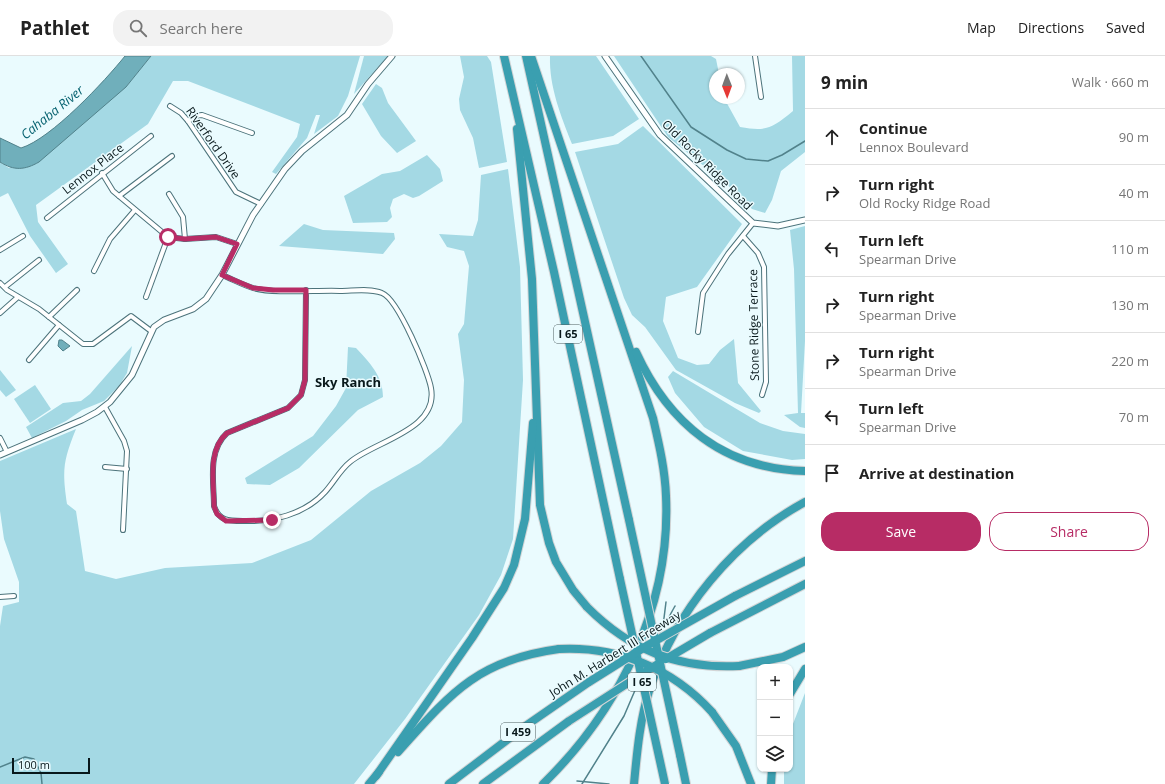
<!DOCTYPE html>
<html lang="en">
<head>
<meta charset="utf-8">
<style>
  body { margin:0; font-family:"Open Sans",sans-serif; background:#f2f2f2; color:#222 }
  .controls { position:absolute; right:12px; bottom:12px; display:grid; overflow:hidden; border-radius:8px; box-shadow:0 1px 3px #0004 }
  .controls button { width:36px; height:36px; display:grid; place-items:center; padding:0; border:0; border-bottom:1px solid #e0e0e0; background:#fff; color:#222; font:20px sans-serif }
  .compass { position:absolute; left:709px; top:12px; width:36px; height:36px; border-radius:50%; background:#fff; box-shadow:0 1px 3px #0004; rotate:179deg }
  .scale { position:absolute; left:12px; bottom:10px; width:78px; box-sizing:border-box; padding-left:4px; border:2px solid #08181b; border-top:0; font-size:11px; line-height:14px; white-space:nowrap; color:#08181b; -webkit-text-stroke:3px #eafbfe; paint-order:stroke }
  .stop { position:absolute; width:12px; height:12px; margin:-9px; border:3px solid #b72c65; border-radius:50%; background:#fff }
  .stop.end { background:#b72c65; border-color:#fff; box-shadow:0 1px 4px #0008 }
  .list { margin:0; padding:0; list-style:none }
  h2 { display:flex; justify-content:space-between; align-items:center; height:52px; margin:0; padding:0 16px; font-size:17px }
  h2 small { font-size:13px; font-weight:400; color:#767676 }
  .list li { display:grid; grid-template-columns:26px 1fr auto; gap:12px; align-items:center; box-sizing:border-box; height:56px; padding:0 16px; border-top:1px solid #e0e0e0 }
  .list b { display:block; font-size:15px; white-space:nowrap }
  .list p { margin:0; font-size:13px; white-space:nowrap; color:#767676 }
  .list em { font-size:13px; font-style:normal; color:#767676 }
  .actions { display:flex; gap:8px; padding:12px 16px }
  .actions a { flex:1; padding:9px 0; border:1px solid #b72c65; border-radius:16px; text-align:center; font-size:14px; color:#b72c65 }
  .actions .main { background:#b72c65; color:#fff }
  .icon { flex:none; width:22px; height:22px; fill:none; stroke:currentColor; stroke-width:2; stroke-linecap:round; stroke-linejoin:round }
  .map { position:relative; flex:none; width:805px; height:728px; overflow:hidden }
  header { display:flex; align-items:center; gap:24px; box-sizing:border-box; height:56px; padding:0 20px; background:#fff; border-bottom:1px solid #e0e0e0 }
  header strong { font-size:19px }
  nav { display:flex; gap:22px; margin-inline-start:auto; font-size:14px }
  .search { width:280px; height:36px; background:#f2f2f2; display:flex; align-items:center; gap:10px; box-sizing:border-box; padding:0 14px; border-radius:16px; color:#767676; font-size:15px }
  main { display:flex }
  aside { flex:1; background:#fff }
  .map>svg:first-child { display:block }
  .green { fill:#a4d9e4 }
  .water { fill:#70afbb; stroke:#51828b }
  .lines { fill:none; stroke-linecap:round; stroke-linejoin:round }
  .stream { stroke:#51828b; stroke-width:1.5 }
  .minor-casing { stroke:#4c737b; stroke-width:6 }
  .tertiary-casing { stroke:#4c737b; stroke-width:7 }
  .motorway-casing { stroke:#d3d5d6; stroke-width:10 }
  .minor { stroke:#fff; stroke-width:4 }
  .tertiary { stroke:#fff; stroke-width:5 }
  .motorway { stroke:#3a9fb0; stroke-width:8 }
  .motorway-bridge-casing { stroke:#d3d5d6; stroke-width:10; stroke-linecap:butt }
  .motorway-bridge { stroke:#3a9fb0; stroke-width:8 }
  .route { stroke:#b72c65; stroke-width:5 }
  .labels { text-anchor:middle; stroke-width:3; stroke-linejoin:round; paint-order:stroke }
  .shield { fill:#eafbfe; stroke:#4c5c5f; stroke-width:1 }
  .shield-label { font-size:11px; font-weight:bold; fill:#08181b }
  .street-label { font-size:12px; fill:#08181b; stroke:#eafbfe }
  .water-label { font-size:13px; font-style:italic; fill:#066270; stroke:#eafbfe }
  .neighbourhood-label { font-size:13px; font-weight:bold; fill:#08181b; stroke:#eafbfe }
</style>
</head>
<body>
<header>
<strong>Pathlet</strong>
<div class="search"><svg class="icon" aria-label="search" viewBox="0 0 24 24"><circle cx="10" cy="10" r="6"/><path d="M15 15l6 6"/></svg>Search here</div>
<nav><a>Map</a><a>Directions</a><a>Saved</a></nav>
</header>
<main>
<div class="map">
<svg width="805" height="728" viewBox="0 0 805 728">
  <rect width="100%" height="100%" fill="#eafbfe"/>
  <!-- green -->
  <g class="green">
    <path d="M 151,0 L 360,0 L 348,40 L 338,60 L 314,78 L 320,59 L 316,59 L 307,82 L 276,118 L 272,116 L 297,81 L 300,68 L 188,25 L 173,25 L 148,68 L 36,149 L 38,166 L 68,208 L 56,217 L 30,180 L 8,137 L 0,141 L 0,106 L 9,112 L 126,31 Z"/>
    <path d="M 364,0 L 388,0 L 354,38 Z"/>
    <path d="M 460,0 L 487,0 L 491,6 L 507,106 L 479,112 L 473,82 L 460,54 L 459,43 L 464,21 Z"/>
    <path d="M 550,0 L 596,0 L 639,63 L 613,80 L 572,88 C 561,60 549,31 550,0 Z"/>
    <path d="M 614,0 L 711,0 L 716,3 L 719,18 L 715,18 L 715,42 L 724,42 L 740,71 C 767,76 772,72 793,55 L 792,0 L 805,0 L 805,96 L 781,115 L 772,144 L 765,157 L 752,153 L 731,132 L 668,81 Z"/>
    <path d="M 376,28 L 382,32 L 388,47 L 416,85 L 397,97 L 381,80 L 362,48 Z"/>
    <path d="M 643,70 L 742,168 L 697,231 L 666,241 L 663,265 L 678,302 L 697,309 L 709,308 L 720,294 L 734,283 L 738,327 L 761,355 L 759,357 L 735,347 L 676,314 L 645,271 L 632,259 L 624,242 L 575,96 L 618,88 Z"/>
    <path d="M 427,99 L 440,113 L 443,125 L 419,140 L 413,142 L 404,138 L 393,143 L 390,152 L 392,161 L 387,166 L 353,167 L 344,140 L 382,118 L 400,115 Z"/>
    <path d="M 508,113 L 520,211 L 523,324 L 513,483 L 501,519 L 479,559 L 405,663 L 354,728 L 0,728 L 0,570 L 3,550 L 19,546 L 19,526 L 4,483 L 0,455 L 0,405 L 76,373 C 63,405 62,414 67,448 L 76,455 L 85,515 L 116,523 L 165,512 L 252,507 L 311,484 L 371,435 L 420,407 L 441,390 L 462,366 L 464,324 L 458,278 L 464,268 L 469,210 L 464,195 L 447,191 L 439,178 L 473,180 L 478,164 L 481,119 Z"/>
    <path d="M 304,168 L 323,174 L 394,177 L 395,183 L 383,198 L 279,190 Z"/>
    <path d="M 805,170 L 805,285 L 801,357 L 805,357 L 805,372 L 800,371 L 784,359 L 798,357 L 794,213 L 790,174 Z"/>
    <path d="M 132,290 L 127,317 L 119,330 L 104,345 L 82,354 L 66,365 L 32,382 L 26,371 L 63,347 L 81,345 L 90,338 Z"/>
    <path d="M 348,291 L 356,292 C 370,307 383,320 383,341 L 358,354 L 299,412 L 270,429 L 247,428 L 245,422 L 313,380 L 336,350 L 346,332 Z"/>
    <path d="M 0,314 L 16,334 L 6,341 L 0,334 Z"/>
    <path d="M 673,315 L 760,367 L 783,375 L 805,378 L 805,403 L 792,404 L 743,395 L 704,371 L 675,337 L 668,321 Z"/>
    <path d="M 35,329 L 51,353 L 30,367 L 14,343 Z"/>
    <path d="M 805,637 L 805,728 L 784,728 L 784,713 L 790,713 L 791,673 Z"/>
  </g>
  <!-- water -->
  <g class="water">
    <path d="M 125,0 L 151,0 L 126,31 L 39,106 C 25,114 14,115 0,106 L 0,82 L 21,92 C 51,83 105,25 125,0 Z"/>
    <path d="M 59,284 L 62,284 L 70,290 L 63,295 L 58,290 Z"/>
  </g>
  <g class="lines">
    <!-- stream -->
    <g class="stream">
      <path d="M 641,0 L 691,71 L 727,94 L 746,103 L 768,105 L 782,99 L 805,85"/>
      <path d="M 663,570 L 666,546"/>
      <path d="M 659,579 L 675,550"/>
      <path d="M 0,711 L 25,701 L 34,703 L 41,717 L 42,728"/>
      <path d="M 577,725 L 609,728"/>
      <path d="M 582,728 L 624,660 L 639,625"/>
    </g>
    <defs>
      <g id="minor">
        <path d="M 755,0 L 761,41"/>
        <path d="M 170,50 L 181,57 L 188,65 L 236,136 L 261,148"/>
        <path d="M 188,65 L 195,60 L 202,59 L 252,77"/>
        <path d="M 102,117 L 113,135 L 168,181 L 185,183 L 216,181 L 237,188"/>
        <path d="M 169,138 L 183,161 L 185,183"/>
        <path d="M 119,140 L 172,100"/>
        <path d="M 47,162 L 151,80"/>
        <path d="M 743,180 L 758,197 L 764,211 L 766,326 L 762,339"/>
        <path d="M 0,194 L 23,180"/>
        <path d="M 94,215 L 110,183 L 135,154"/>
        <path d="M 222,219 C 232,223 243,229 253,232 C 273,238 318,234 340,235 C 353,235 370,232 382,237 C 398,243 428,315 431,332 C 439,374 375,385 350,406 C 340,414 334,426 325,436 C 304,459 272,466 243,465 C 228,465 219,465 214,450 C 214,427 207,395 227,377 L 288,352 L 301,339 L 305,324 L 306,234"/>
        <path d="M 0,227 L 7,234 L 39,253 L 83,288 L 93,288 L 131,260 L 151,275"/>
        <path d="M 5,231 L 39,204"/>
        <path d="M 146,241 L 168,181"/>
        <path d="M 0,257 L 18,241"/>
        <path d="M 49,261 L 77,234"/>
        <path d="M 698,276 L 703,237 L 728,198 L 753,167"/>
        <path d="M 29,304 L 59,269"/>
        <path d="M 105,351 L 124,385 L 127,395 L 123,474"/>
        <path d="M 0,382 L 7,396"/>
        <path d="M 105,411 L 127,413"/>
        <path d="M 0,541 L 14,540"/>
      </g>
      <g id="tertiary">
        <path d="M 605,0 L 660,79 L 753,167 L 778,170 L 805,164"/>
        <path d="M 0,399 L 82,364 L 97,356 L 110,346 L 132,319 L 154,271 L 164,264 L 193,253 L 206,243 L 222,219 L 253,159 L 285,113 L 302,95 L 347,59 L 368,28 L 392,0"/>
      </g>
      <g id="motorway">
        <path d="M 504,0 L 554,216 L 620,523"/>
        <path d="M 526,0 L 629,464"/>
        <path d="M 531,0 L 653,362 C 659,388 665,413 666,440 C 671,549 620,653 543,728"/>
        <path d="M 517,73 L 532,223 L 540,449 L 549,487 L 556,506 L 573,534 L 587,551"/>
        <path d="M 636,296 C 669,368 724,413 805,415"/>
        <path d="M 735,540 L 805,505"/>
        <path d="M 710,577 L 805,528"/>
        <path d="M 739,610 L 783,601 L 805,591"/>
        <path d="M 790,638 L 805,613"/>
        <path d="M 712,656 L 736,690 L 751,728"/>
        <path d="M 398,696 C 450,638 477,604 559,593"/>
        <path d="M 680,699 L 686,728"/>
        <path d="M 376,720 L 472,582 L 504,532 L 514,509 L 525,463 L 533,367"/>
        <path d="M 369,728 L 379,716"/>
        <path d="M 449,728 L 524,671 L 589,626"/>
        <path d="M 483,728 L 569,665"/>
        <path d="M 634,728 C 637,696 640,662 650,632 C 676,555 733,485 805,446"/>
        <path d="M 771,728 L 772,713"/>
      </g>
    </defs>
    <!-- minor casing -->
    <use href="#minor" class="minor-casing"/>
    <!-- tertiary casing -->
    <use href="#tertiary" class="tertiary-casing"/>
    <!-- motorway casing -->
    <use href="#motorway" class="motorway-casing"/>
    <!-- minor -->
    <use href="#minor" class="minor"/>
    <!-- tertiary -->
    <use href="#tertiary" class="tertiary"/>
    <!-- motorway -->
    <use href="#motorway" class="motorway"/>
    <defs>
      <g id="motorway-bridge">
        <path d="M 629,464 L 680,699"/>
        <path d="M 620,523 L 665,728"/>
        <path d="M 587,551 C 630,594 677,613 739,610"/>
        <path d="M 559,593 C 618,590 672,612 712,656"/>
        <path d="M 666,603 L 710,577"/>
        <path d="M 589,626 L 648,589 L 735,540"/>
        <path d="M 569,665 L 656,609"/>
      </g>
    </defs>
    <!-- motorway-bridge casing -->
    <use href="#motorway-bridge" class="motorway-bridge-casing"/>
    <!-- motorway-bridge -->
    <use href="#motorway-bridge" class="motorway-bridge"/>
  </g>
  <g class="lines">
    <!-- route -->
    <path class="route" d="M 168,181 L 185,183 L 216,181 L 237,188 L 222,219 L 253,232 L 273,234 L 306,234 L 305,324 L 301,339 L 288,352 L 227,377 C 207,394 214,427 214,450 L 217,458 L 226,465 L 272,464"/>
  </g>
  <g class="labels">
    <!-- shield labels -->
    <g class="shield">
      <rect x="554" y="269" width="28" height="18" rx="3"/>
      <rect x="628" y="617" width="28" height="18" rx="3"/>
      <rect x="501" y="667" width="34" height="18" rx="3"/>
    </g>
    <g class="shield-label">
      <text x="568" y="282">I 65</text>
      <text x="642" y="630">I 65</text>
      <text x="518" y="680">I 459</text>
    </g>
    <!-- street labels -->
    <g class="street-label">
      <text transform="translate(213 87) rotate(55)" y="4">Riverford Drive</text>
      <text transform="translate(707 109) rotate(45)" y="4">Old Rocky Ridge Road</text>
      <text transform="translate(93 113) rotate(-38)" y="4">Lennox Place</text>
      <text transform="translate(754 269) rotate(-91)" y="4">Stone Ridge Terrace</text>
      <text transform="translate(615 598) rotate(-32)" y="4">John M. Harbert III Freeway</text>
    </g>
    <!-- water labels -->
    <g class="water-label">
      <text transform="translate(52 56) rotate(-39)" y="5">Cahaba River</text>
    </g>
    <!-- neighbourhood labels -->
    <g class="neighbourhood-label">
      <text x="348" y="331">Sky Ranch</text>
    </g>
  </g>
</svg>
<div class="controls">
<button>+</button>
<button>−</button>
<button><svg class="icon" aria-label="layers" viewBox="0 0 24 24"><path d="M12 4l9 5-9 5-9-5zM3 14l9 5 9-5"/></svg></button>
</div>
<svg class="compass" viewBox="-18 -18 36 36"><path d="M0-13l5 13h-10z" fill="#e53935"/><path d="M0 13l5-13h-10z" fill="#767676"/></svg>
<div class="scale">100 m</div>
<div class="stop" style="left:168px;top:181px"></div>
<div class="stop end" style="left:272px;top:464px"></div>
</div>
<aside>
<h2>9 min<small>Walk · 660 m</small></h2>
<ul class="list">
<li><svg class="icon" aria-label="ahead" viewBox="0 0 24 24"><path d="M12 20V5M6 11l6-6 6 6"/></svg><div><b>Continue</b><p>Lennox Boulevard</p></div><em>90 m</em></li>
<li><svg class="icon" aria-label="right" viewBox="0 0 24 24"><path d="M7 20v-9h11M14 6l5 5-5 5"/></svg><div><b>Turn right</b><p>Old Rocky Ridge Road</p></div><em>40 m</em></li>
<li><svg class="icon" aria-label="left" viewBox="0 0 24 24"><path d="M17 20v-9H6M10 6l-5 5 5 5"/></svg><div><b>Turn left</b><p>Spearman Drive</p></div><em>110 m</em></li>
<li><svg class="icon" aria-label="right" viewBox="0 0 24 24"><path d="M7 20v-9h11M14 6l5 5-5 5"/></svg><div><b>Turn right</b><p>Spearman Drive</p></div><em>130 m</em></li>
<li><svg class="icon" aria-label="right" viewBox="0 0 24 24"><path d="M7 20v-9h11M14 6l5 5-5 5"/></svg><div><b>Turn right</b><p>Spearman Drive</p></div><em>220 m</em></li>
<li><svg class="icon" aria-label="left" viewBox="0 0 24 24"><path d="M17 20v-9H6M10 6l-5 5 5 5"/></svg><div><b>Turn left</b><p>Spearman Drive</p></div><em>70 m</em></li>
<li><svg class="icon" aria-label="arrive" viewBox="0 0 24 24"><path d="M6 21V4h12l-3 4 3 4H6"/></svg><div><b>Arrive at destination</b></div></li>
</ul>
<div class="actions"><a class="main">Save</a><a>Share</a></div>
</aside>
</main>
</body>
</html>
